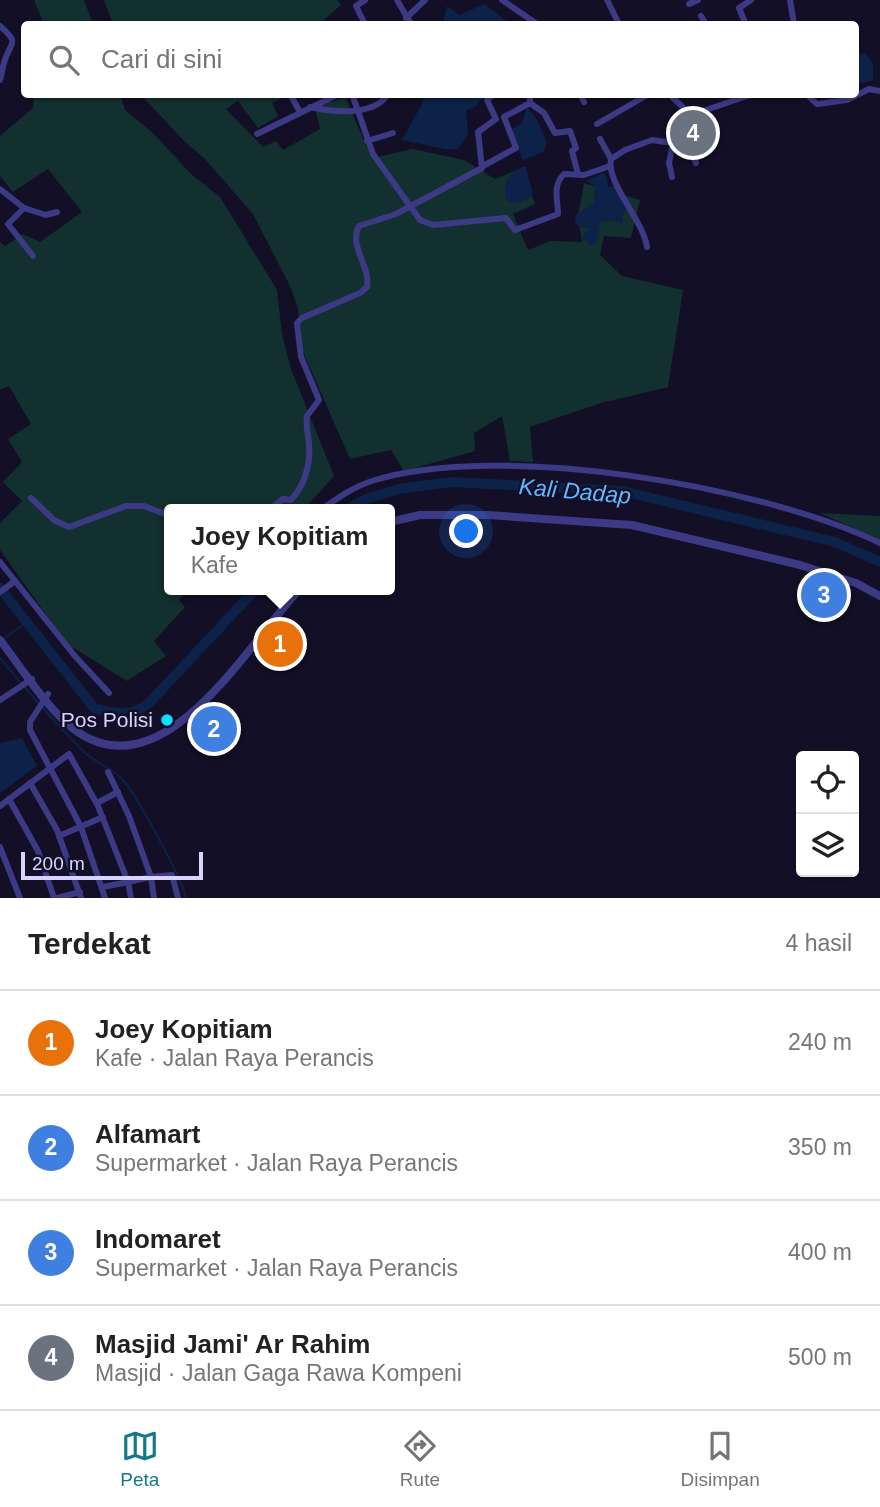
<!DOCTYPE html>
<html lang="id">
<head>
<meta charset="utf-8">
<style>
  body { margin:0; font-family:Arial,sans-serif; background:#f6f6f6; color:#222 }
  .controls { position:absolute; right:21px; bottom:21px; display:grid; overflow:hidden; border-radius:7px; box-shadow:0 2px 5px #0004 }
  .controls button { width:63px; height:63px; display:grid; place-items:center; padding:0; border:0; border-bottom:2px solid #e0e0e0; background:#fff; color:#222; font:35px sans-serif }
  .scale { position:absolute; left:21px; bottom:18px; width:182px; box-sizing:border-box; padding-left:7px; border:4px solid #d9d4ff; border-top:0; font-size:19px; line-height:24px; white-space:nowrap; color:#d9d4ff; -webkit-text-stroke:5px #130f26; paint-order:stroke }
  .you { position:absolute; left:467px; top:532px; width:24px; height:24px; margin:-18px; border:5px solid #fff; border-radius:50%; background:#1a73e8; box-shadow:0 0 0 10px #1a73e833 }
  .badge { display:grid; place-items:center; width:46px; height:46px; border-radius:50%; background:#137a85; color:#fff; font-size:23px; font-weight:700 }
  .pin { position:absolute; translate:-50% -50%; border:4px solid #fff; box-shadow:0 2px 7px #0006 }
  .popup { position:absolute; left:164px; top:504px; width:231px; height:91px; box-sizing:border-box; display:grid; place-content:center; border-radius:7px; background:#fff; filter:drop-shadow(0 2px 5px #0005); font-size:23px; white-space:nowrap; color:#767676 }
  .popup b { font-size:26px; color:#222 }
  .popup::after { content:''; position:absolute; left:50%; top:100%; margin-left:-14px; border:14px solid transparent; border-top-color:#fff }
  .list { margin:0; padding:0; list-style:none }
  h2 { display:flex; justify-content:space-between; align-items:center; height:91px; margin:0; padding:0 28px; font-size:30px }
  h2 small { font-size:23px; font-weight:400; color:#767676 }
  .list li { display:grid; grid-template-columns:46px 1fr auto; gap:21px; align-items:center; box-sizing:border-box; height:105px; padding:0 28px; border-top:2px solid #e0e0e0 }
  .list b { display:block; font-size:26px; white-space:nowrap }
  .list p { margin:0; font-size:23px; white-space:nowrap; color:#767676 }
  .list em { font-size:23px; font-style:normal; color:#767676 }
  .icon { flex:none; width:38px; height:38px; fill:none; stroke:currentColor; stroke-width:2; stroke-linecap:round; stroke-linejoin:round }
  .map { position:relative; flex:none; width:880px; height:898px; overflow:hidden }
  .search { position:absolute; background:#fff; box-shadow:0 2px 5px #0004; left:21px; right:21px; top:21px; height:77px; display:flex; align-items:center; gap:18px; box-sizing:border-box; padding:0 24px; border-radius:7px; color:#767676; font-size:26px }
  .sheet { height:511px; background:#fff }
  nav { display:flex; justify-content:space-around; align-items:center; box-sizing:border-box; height:98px; border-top:2px solid #e0e0e0; background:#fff; font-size:19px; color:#767676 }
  nav a { display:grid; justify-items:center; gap:4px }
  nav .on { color:#137a85 }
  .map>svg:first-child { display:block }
  .green { fill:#12302f }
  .water { fill:#0c2248 }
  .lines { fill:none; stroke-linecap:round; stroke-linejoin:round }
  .stream { stroke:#0c2248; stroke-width:2 }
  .river { stroke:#0c2248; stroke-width:10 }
  .minor { stroke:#3d3a85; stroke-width:6 }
  .tertiary { stroke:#3d3a85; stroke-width:8 }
  .poi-dot { fill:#00e5ff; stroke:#130f26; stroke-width:2.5 }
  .labels { text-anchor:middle; stroke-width:5; stroke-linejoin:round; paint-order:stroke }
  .poi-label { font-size:21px; fill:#d9d4ff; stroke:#130f26; text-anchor:end }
  .water-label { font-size:23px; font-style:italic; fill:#62b6ff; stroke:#130f26 }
</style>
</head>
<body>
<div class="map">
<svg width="880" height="898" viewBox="0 0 880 898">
  <rect width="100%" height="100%" fill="#130f26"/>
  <!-- green -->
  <g class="green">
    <path d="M 34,0 L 84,0 L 93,24 L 44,24 Z"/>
    <path d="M 104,0 L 337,0 L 341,5 L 319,24 L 113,24 Z"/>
    <path d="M 34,95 L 120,95 L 125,110 L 152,132 L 191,174 L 220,197 L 277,290 L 282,334 L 291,369 L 334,476 L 304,509 L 170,509 L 170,590 L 189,590 L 179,600 L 185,607 L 154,641 L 166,656 L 127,681 L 67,644 L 0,550 L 0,523 L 22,501 L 3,482 L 22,462 L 8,439 L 31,424 L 9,386 L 0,390 L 0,242 L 5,246 L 23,234 L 40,242 L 82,212 L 48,169 L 13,192 L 0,176 L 0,136 L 33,108 Z"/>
    <path d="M 141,95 L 288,95 L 272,103 L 278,116 L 258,128 L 238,101 L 226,109 L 263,147 L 276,141 L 283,150 L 320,129 L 315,108 L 345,97 L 372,158 L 413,149 L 464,160 L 495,179 L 521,168 L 535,204 L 513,214 L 528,250 L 551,241 L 582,242 L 578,216 L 584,183 L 640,200 L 631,238 L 604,236 L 600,255 L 622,276 L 683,290 L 668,387 L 601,403 L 530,427 L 533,462 L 510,461 L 502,416 L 474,433 L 475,451 L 404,471 L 391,450 L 350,459 L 303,352 L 298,309 L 291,288 L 253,214 L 204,158 L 185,142 Z"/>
    <path d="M 820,513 L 880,516 L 880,540 Z"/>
  </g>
  <!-- water -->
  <g class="water">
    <path d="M 484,4 L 511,24 L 443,24 L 447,6 L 460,15 Z"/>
    <path d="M 856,52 L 866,54 L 873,64 L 873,80 L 856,85 Z"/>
    <path d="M 424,95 L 486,95 L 475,107 L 466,110 L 468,134 L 458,149 C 446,152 417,142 402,140 L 423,102 Z"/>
    <path d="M 527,107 L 537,120 L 547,142 L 544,152 L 523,160 L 511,130 L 522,123 Z"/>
    <path d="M 522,167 L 526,167 L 533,195 L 520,203 L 507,201 C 502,185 506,175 522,167 Z"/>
    <path d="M 603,173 L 607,177 L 608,187 L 616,186 L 627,208 L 623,215 L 623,224 L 611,220 L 600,223 L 597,242 L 591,246 L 582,237 L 590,228 L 580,227 L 575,222 L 576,215 L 594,202 L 595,186 L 586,181 Z"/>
    <path d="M 22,738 L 37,766 L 0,793 L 0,743 Z"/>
  </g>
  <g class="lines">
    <!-- stream -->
    <g class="stream">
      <path d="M 4,639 L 26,622"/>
      <path d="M 0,658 L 21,683"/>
      <path d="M 25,687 L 39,704"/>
      <path d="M 43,708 C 56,724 70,737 83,751 C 94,762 111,767 122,779 C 135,792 184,882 186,898"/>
    </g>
    <!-- river -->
    <g class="river">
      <path d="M 348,509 L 366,499 L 399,489 L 451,482 L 622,491 L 835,542 L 880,562"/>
      <path d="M 0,588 L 94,708 C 114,714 131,718 149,703 L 255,590"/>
    </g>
    <!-- minor -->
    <g class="minor">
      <path d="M 397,0 L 411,24"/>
      <path d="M 502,0 L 537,24"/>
      <path d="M 607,0 L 619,24"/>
      <path d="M 790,0 L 794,24"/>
      <path d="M 689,4 L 698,0"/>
      <path d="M 701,16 L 706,24"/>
      <path d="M 406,18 L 425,0"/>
      <path d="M 744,20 L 739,8 L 751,0"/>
      <path d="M 365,24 L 356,6 L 365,0"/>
      <path d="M 0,26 C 22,45 9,42 4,63 C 2,69 2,74 0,80"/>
      <path d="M 290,94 L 300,112"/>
      <path d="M 352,94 L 373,154 L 420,220 L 433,225 L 506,218 L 515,230 L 558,214 C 558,200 552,186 564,174 L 584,175 L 610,166"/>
      <path d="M 530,94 L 530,103 L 544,113 L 555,133 L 570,131 L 576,148 L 572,151 L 578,174"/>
      <path d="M 580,94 L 584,102"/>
      <path d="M 669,94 L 691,115 L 753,94"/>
      <path d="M 806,94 L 817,104 L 847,100 L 869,89 L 880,91"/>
      <path d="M 310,107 C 333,112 374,117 388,94"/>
      <path d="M 597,124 L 649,94"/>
      <path d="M 257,134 L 339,94"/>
      <path d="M 600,139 L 611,159"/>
      <path d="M 682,140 L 689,146 L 696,163"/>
      <path d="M 367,141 L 393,133"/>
      <path d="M 483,166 L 516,148 L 504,117 L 530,103"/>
      <path d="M 672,177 L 669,163 L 673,144"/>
      <path d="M 0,189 L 24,208 L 8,224 L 33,256"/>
      <path d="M 24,208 L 46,215 L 57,212"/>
      <path d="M 647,247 C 643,219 606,184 611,159 L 625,150 L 652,140 L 679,144 C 686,134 679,122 684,111"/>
      <path d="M 31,498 L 54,520 L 69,527 L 126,506 L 144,506 L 170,516"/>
      <path d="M 291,500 C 304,486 311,465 309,445 C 309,435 305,427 307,416 L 319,400 L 301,357 L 297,323 L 302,318 L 360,293 L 367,287 C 371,267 348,245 359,226 L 396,214 L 482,168 L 478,132 L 496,119 L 487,100 L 494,94"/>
      <path d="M 270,509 L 283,499 L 291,500"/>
      <path d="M 322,509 C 338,498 353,487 372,481 C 499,441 762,486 880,543"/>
      <path d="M 0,562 L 74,655 L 109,693"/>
      <path d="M 0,592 L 15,581"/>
      <path d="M 48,694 L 30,722 L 30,730 L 81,827 L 105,898"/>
      <path d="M 0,700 L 32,679"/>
      <path d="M 30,783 L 57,830 L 81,898"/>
      <path d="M 9,799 L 38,851 L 54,898"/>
      <path d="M 97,803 L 118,792"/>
      <path d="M 0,806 L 69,754 L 98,806 L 128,882 L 151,877 L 129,816 L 108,772"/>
      <path d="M 59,836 L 103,817"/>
      <path d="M 0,847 L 20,898"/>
      <path d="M 103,887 L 128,882 L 131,898"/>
      <path d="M 57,898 L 80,892"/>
      <path d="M 154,898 L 151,877 L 172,875 L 178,898"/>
    </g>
    <!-- tertiary -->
    <g class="tertiary">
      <path d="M 390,522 L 420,515 L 488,515 L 632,525 L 800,565 L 856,583 L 880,596"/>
      <path d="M 0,640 C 21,667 48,710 75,730 C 164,795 249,642 299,590"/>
    </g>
  </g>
  <!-- markers -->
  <circle class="poi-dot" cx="167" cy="720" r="7"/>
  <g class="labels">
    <!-- poi labels -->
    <g class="poi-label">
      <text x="153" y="727">Pos Polisi</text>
    </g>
    <!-- water labels -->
    <g class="water-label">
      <text transform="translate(575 491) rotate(5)" y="8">Kali Dadap</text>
    </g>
  </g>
</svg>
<div class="controls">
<button><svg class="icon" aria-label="locate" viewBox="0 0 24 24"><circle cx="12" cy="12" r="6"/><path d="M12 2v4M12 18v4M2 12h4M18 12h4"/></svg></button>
<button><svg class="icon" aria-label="layers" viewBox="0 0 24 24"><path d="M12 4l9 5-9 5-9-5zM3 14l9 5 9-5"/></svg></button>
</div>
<div class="scale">200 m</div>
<div class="you"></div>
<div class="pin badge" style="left:280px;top:644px;background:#e8710a">1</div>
<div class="popup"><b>Joey Kopitiam</b>Kafe</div>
<div class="pin badge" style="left:214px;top:729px;background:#3f7fe0">2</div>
<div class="pin badge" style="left:824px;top:595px;background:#3f7fe0">3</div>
<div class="pin badge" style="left:693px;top:133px;background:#6b7280">4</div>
<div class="search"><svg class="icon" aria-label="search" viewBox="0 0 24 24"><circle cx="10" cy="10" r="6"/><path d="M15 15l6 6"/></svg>Cari di sini</div>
</div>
<section class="sheet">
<h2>Terdekat<small>4 hasil</small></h2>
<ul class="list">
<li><span class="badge" style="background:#e8710a">1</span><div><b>Joey Kopitiam</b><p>Kafe · Jalan Raya Perancis</p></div><em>240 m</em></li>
<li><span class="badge" style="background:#3f7fe0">2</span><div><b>Alfamart</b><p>Supermarket · Jalan Raya Perancis</p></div><em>350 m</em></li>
<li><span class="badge" style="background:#3f7fe0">3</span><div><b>Indomaret</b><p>Supermarket · Jalan Raya Perancis</p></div><em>400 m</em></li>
<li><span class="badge" style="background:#6b7280">4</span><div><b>Masjid Jami' Ar Rahim</b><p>Masjid · Jalan Gaga Rawa Kompeni</p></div><em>500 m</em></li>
</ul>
</section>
<nav>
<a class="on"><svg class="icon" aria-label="map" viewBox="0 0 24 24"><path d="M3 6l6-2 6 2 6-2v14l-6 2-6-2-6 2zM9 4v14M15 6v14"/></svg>Peta</a>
<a><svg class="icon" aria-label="directions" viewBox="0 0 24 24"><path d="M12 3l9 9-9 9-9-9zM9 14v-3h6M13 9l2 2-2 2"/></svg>Rute</a>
<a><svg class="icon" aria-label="saved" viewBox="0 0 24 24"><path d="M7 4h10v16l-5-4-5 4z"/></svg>Disimpan</a>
</nav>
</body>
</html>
